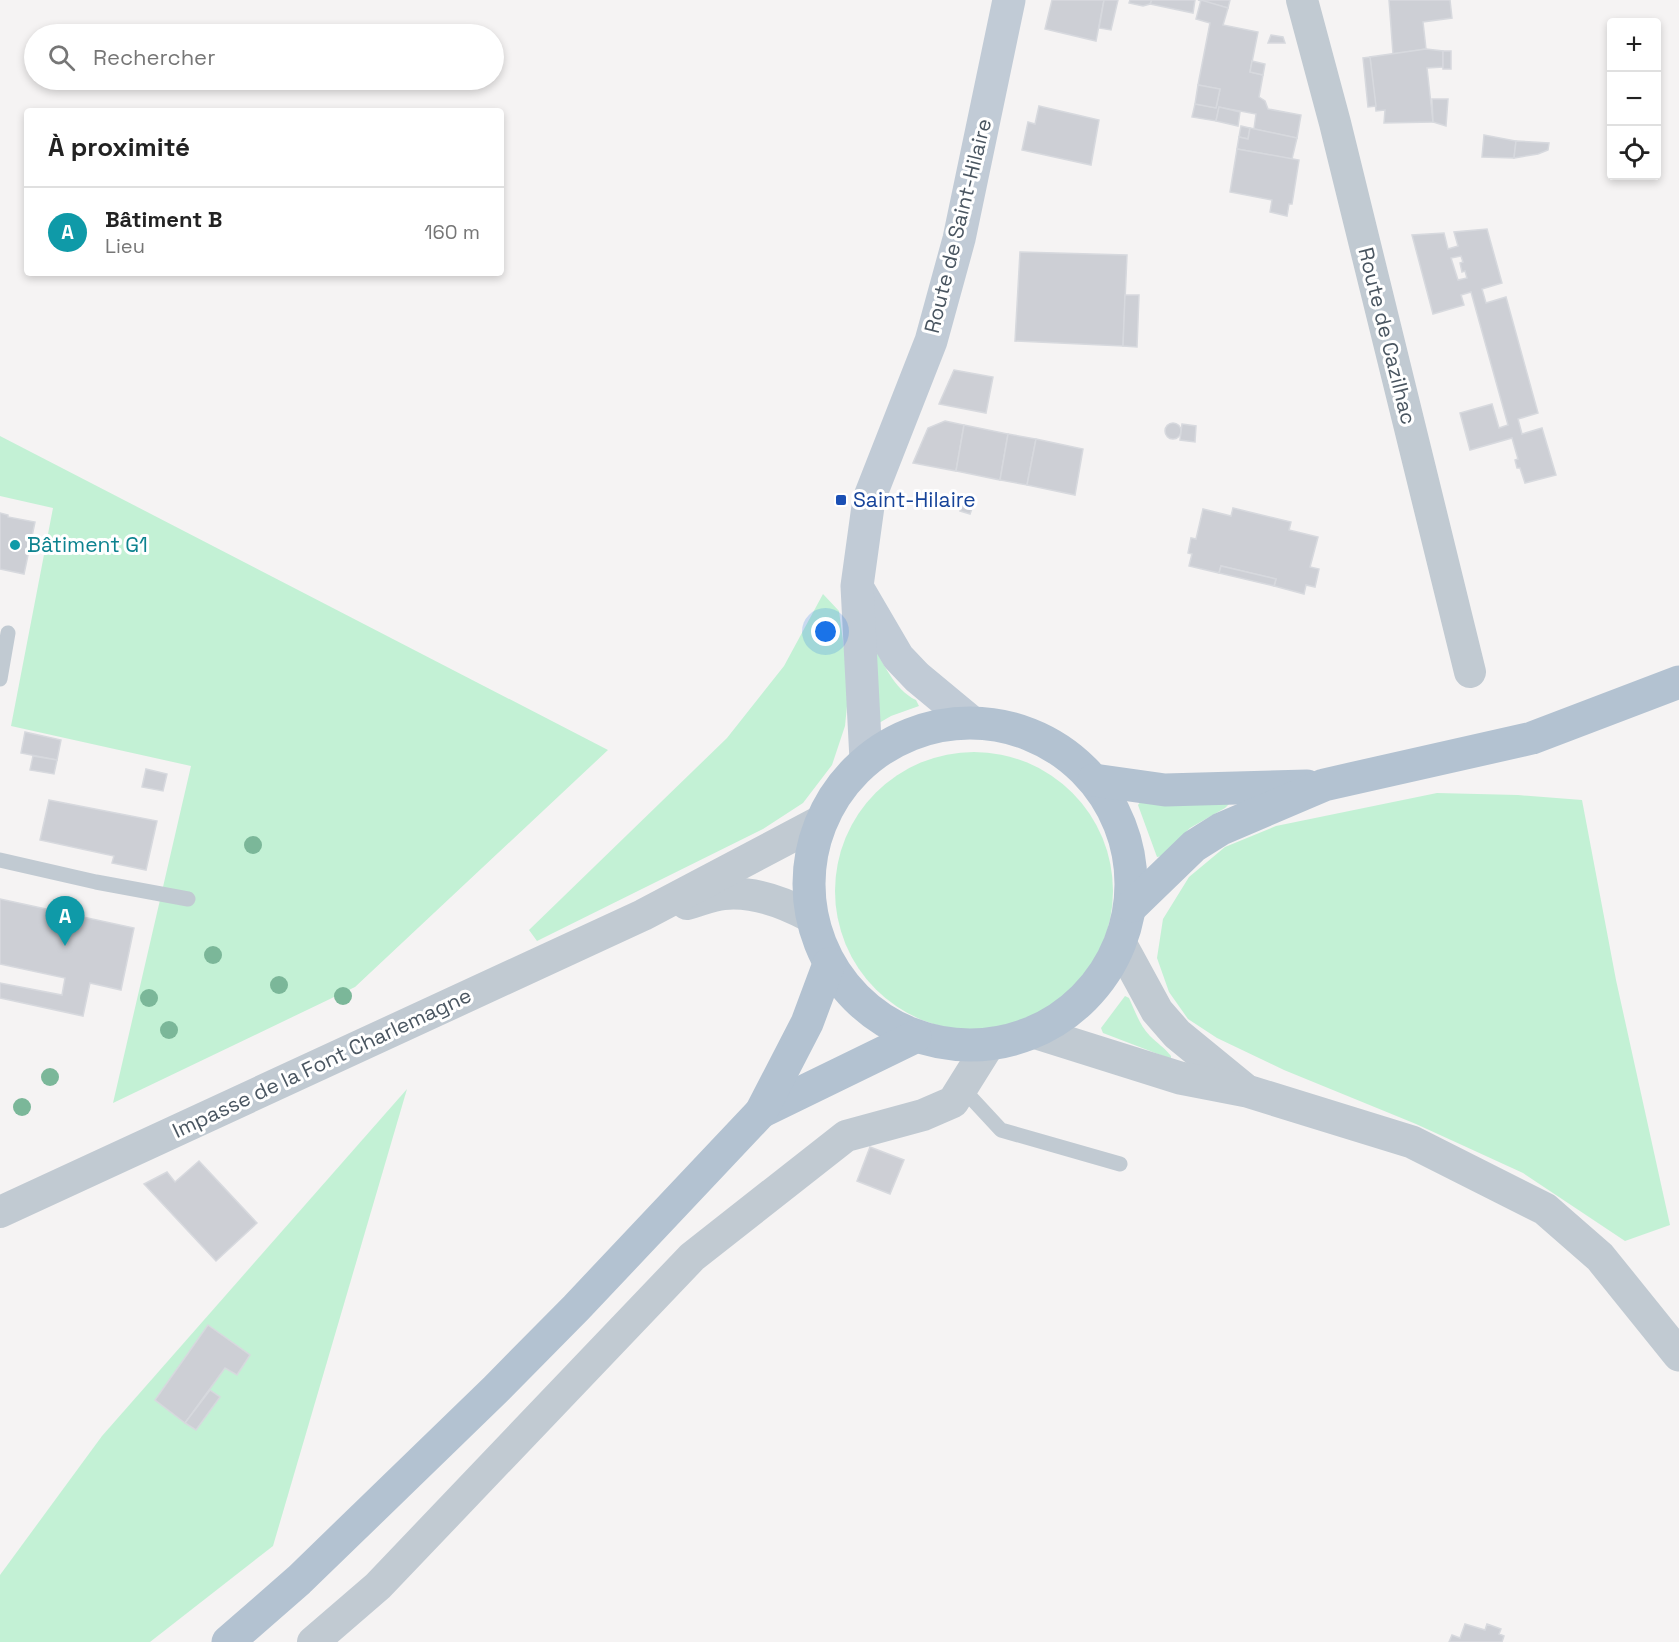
<!DOCTYPE html>
<html lang="fr">
<head>
<meta charset="utf-8">
<style>
  body { margin:0; font-family:"Space Grotesk",sans-serif; background:#f6f6f6; color:#222 }
  .controls { position:absolute; right:18px; top:18px; display:grid; overflow:hidden; border-radius:6px; box-shadow:0 3px 9px #0003 }
  .controls button { width:54px; height:54px; display:grid; place-items:center; padding:0; border:0; border-bottom:2px solid #e0e0e0; background:#fff; color:#222; font:30px sans-serif }
  .you { position:absolute; left:826px; top:632px; width:21px; height:21px; margin:-15px; border:4px solid #fff; border-radius:50%; background:#1a73e8; box-shadow:0 0 0 9px #1a73e833 }
  .badge { display:grid; place-items:center; width:39px; height:39px; border-radius:50%; background:#b45309; color:#fff; font-size:20px; font-weight:700 }
  .pin { position:absolute; translate:-50% -50px; filter:drop-shadow(0 2px 3px #0008) }
  .pin::after { content:''; position:absolute; top:32px; width:21px; height:18px; background:inherit; clip-path:polygon(0 0,100% 0,50% 100%) }
  .list { margin:0; padding:0; list-style:none }
  h2 { display:flex; justify-content:space-between; align-items:center; height:78px; margin:0; padding:0 24px; font-size:26px }
  h2 small { font-size:20px; font-weight:400; color:#767676 }
  .list li { display:grid; grid-template-columns:39px 1fr auto; gap:18px; align-items:center; box-sizing:border-box; height:90px; padding:0 24px; border-top:2px solid #e0e0e0 }
  .list b { display:block; font-size:22px; white-space:nowrap }
  .list p { margin:0; font-size:20px; white-space:nowrap; color:#767676 }
  .list em { font-size:20px; font-style:normal; color:#767676 }
  .icon { flex:none; width:33px; height:33px; fill:none; stroke:currentColor; stroke-width:2; stroke-linecap:round; stroke-linejoin:round }
  .map { position:relative; flex:none; width:1679px; height:1642px; overflow:hidden }
  .search { position:absolute; background:#fff; box-shadow:0 3px 9px #0003; left:24px; top:24px; width:480px; height:66px; display:flex; align-items:center; gap:15px; box-sizing:border-box; padding:0 21px; border-radius:33px; color:#767676; font-size:22px }
  .panel { position:absolute; background:#fff; box-shadow:0 3px 9px #0003; left:24px; top:108px; width:480px; height:168px; border-radius:6px }
  .map>svg:first-child { display:block }
  .green { fill:#c3f1d5 }
  .building { fill:#cdcfd5; stroke:#d7d9de; stroke-width:1.5; fill-rule:evenodd }
  .lines { fill:none; stroke-linecap:round; stroke-linejoin:round }
  .service { stroke:#c1cad2; stroke-width:15 }
  .minor { stroke:#c1cad2; stroke-width:32 }
  .tertiary { stroke:#c1cad2; stroke-width:33 }
  .secondary { stroke:#c1cbd6; stroke-width:33 }
  .primary { stroke:#b3c2d1; stroke-width:33 }
  .tree { fill:#7bb799 }
  .transit-dot { fill:#1a4fb4; stroke:#fff; stroke-width:2 }
  .culture-dot { fill:#0f9aa8; stroke:#fff; stroke-width:2 }
  .labels { text-anchor:middle; stroke-width:6; stroke-linejoin:round; paint-order:stroke }
  .street-label { font-size:21px; fill:#4a5661; stroke:#fff }
  .transit-label { font-size:21px; fill:#164399; stroke:#fff; text-anchor:start }
  .culture-label { font-size:21px; fill:#0d838f; stroke:#fff; text-anchor:start }
</style>
</head>
<body>
<div class="map">
<svg width="1679" height="1642" viewBox="0 0 1679 1642">
  <rect width="100%" height="100%" fill="#f5f3f3"/>
  <!-- green -->
  <g class="green">
    <path d="M 0,436 L 608,750 L 355,987 L 113,1103 L 191,766 L 11,726 L 53,508 L 0,496 Z"/>
    <path d="M 823,594 L 839,611 L 849,686 L 845,726 L 832,765 L 803,803 L 763,829 L 537,941 L 529,930 L 727,738 L 784,666 Z"/>
    <path d="M 870,640 C 882,660 894,690 916,700 L 919,706 L 891,716 L 879,723 Z"/>
    <circle cx="974" cy="891" r="139"/>
    <path d="M 1437,793 L 1518,795 L 1582,800 L 1616,980 L 1670,1225 L 1625,1241 L 1523,1173 L 1416,1124 L 1284,1070 L 1217,1038 L 1188,1019 L 1169,992 L 1157,958 L 1163,919 L 1189,877 L 1225,847 L 1276,826 Z"/>
    <path d="M 1141,801 L 1231,802 L 1225,808 L 1190,828 L 1162,856 L 1157,857 L 1138,805 Z"/>
    <path d="M 1125,996 L 1129,998 C 1135,1011 1140,1026 1150,1036 C 1157,1043 1165,1048 1171,1056 L 1171,1059 L 1103,1033 L 1101,1028 Z"/>
    <path d="M 407,1089 L 273,1546 L 150,1642 L 0,1642 L 0,1575 L 102,1436 Z"/>
  </g>
  <!-- building -->
  <g class="building">
    <path d="M 1052,0 L 1104,0 L 1096,41 L 1045,29 Z"/>
    <path d="M 1104,0 L 1118,0 L 1111,30 L 1099,28 Z"/>
    <path d="M 1130,0 L 1152,0 L 1150,4 L 1143,6 L 1129,3 Z"/>
    <path d="M 1152,0 L 1195,0 L 1193,13 L 1150,4 Z"/>
    <path d="M 1198,0 L 1230,0 L 1228,8 Z"/>
    <path d="M 1201,0 L 1228,8 L 1223,25 L 1258,32 L 1250,72 L 1263,75 L 1259,97 L 1265,101 L 1268,109 L 1301,115 L 1297,138 L 1254,129 L 1256,114 L 1219,107 L 1216,121 L 1192,117 L 1195,104 L 1216,108 L 1220,89 L 1198,85 L 1210,23 L 1196,19 Z"/>
    <path d="M 1389,0 L 1450,0 L 1452,18 L 1423,22 L 1426,49 L 1393,54 Z"/>
    <path d="M 1271,35 L 1283,37 L 1285,43 L 1268,43 Z"/>
    <path d="M 1426,49 L 1443,51 L 1443,67 L 1427,68 L 1433,122 L 1384,123 L 1385,110 L 1376,111 L 1370,57 Z"/>
    <rect x="1443" y="51" width="8" height="18"/>
    <path d="M 1370,57 L 1376,106 L 1368,107 L 1363,58 Z"/>
    <path d="M 1252,61 L 1265,64 L 1263,75 L 1250,72 Z"/>
    <path d="M 1198,85 L 1220,89 L 1216,108 L 1195,104 Z"/>
    <path d="M 1432,99 L 1448,99 L 1446,126 L 1433,122 Z"/>
    <path d="M 1039,106 L 1099,120 L 1091,165 L 1022,150 L 1028,122 L 1035,124 Z"/>
    <path d="M 1219,107 L 1240,112 L 1238,126 L 1216,121 Z"/>
    <path d="M 1241,126 L 1250,128 L 1248,139 L 1239,137 Z"/>
    <path d="M 1250,128 L 1297,138 L 1292,159 L 1237,149 L 1239,137 L 1248,139 Z"/>
    <path d="M 1484,135 L 1516,141 L 1514,158 L 1482,157 Z"/>
    <path d="M 1516,141 L 1549,143 L 1548,150 L 1538,154 L 1514,158 Z"/>
    <path d="M 1237,149 L 1299,160 L 1292,204 L 1289,204 L 1287,216 L 1270,212 L 1272,200 L 1230,192 Z"/>
    <path d="M 1487,229 L 1502,283 L 1482,289 L 1486,303 L 1506,297 L 1538,413 L 1518,419 L 1522,434 L 1542,428 L 1556,475 L 1525,483 L 1520,468 L 1517,468 L 1515,460 L 1518,459 L 1512,438 L 1470,450 L 1460,413 L 1492,404 L 1499,428 L 1508,425 L 1471,292 L 1461,295 L 1464,305 L 1433,314 L 1412,235 L 1444,233 L 1448,249 L 1458,246 L 1454,232 ZM 1461,256 L 1463,262 L 1460,263 L 1462,272 L 1465,271 L 1467,278 L 1458,280 L 1451,258 Z"/>
    <path d="M 1020,252 L 1127,255 L 1123,346 L 1015,341 Z"/>
    <path d="M 1125,295 L 1139,295 L 1137,347 L 1123,346 Z"/>
    <path d="M 954,370 L 993,377 L 986,413 L 939,404 Z"/>
    <path d="M 945,421 L 964,425 L 956,471 L 913,463 L 928,428 Z"/>
    <circle cx="1173" cy="431" r="8"/>
    <path d="M 1182,424 L 1196,426 L 1195,442 L 1180,440 Z"/>
    <path d="M 964,425 L 1008,434 L 1000,480 L 956,471 Z"/>
    <path d="M 1008,434 L 1036,439 L 1027,485 L 1000,480 Z"/>
    <path d="M 1036,439 L 1083,449 L 1075,495 L 1027,485 Z"/>
    <path d="M 965,499 L 974,503 L 970,514 L 960,511 Z"/>
    <path d="M 1233,508 L 1291,522 L 1289,530 L 1318,537 L 1310,567 L 1319,569 L 1315,587 L 1306,585 L 1304,594 L 1274,586 L 1276,579 L 1221,566 L 1219,573 L 1189,566 L 1192,554 L 1188,553 L 1191,538 L 1196,539 L 1203,509 L 1231,516 Z"/>
    <path d="M 0,513 L 8,515 L 8,517 L 35,522 L 24,574 L 0,569 Z"/>
    <path d="M 1221,566 L 1276,579 L 1274,586 L 1219,573 Z"/>
    <path d="M 25,732 L 61,740 L 57,760 L 21,753 Z"/>
    <path d="M 33,756 L 57,760 L 54,774 L 30,770 Z"/>
    <path d="M 146,769 L 167,774 L 163,791 L 142,787 Z"/>
    <path d="M 49,800 L 157,821 L 146,870 L 112,863 L 114,856 L 40,840 Z"/>
    <path d="M 0,899 L 134,928 L 121,990 L 90,983 L 83,1016 L 0,998 L 0,983 L 62,995 L 65,978 L 0,964 Z"/>
    <path d="M 870,1147 L 904,1160 L 890,1194 L 857,1181 Z"/>
    <path d="M 199,1161 L 257,1223 L 216,1261 L 144,1184 L 167,1172 L 175,1182 Z"/>
    <path d="M 208,1325 L 250,1355 L 237,1375 L 225,1368 L 185,1423 L 155,1400 Z"/>
    <path d="M 210,1390 L 220,1397 L 196,1430 L 185,1423 Z"/>
    <path d="M 1465,1624 L 1485,1630 L 1487,1624 L 1501,1629 L 1499,1634 L 1504,1636 L 1502,1642 L 1449,1642 L 1452,1635 L 1460,1638 Z"/>
  </g>
  <g class="lines">
    <!-- service -->
    <g class="service">
      <path d="M 0,679 L 8,633"/>
      <path d="M 0,860 L 96,882 L 188,899"/>
      <path d="M 962,1088 L 1001,1130 L 1120,1164"/>
    </g>
    <!-- minor -->
    <g class="minor">
      <path d="M 1302,0 L 1335,123 L 1470,672"/>
      <path d="M 687,904 C 699,901 712,895 724,894 C 754,891 783,902 809,916"/>
      <path d="M 0,1212 L 643,915 L 821,821"/>
      <path d="M 313,1642 L 378,1586 L 692,1257 L 846,1136 L 923,1115 L 953,1102 L 988,1046"/>
    </g>
    <!-- tertiary -->
    <g class="tertiary">
      <path d="M 1121,945 L 1157,1011 L 1177,1034 L 1243,1088"/>
      <path d="M 1037,1033 L 1180,1078 L 1247,1091 L 1412,1142 L 1545,1209 L 1600,1257 L 1679,1355"/>
    </g>
    <!-- secondary -->
    <g class="secondary">
      <path d="M 860,592 L 898,657 L 917,677 L 970,721"/>
      <path d="M 866,760 L 857,586 L 869,499 L 931,341 L 959,239 L 1009,0"/>
    </g>
    <!-- primary -->
    <g class="primary">
      <circle cx="970" cy="884" r="161"/>
      <path d="M 1094,780 L 1165,790 L 1307,786"/>
      <path d="M 1132,906 L 1194,846 L 1221,829 L 1324,785 L 1532,738 L 1679,682"/>
      <path d="M 761,1112 L 915,1037"/>
      <path d="M 228,1642 L 299,1580 L 496,1389 L 576,1308 L 761,1112 L 807,1023 L 829,964"/>
    </g>
  </g>
  <!-- trees -->
  <g class="tree">
    <circle cx="253" cy="845" r="9"/>
    <circle cx="213" cy="955" r="9"/>
    <circle cx="279" cy="985" r="9"/>
    <circle cx="343" cy="996" r="9"/>
    <circle cx="149" cy="998" r="9"/>
    <circle cx="169" cy="1030" r="9"/>
    <circle cx="50" cy="1077" r="9"/>
    <circle cx="22" cy="1107" r="9"/>
  </g>
  <!-- markers -->
  <rect class="transit-dot" x="835" y="494" width="12" height="12" rx="3"/>
  <circle class="culture-dot" cx="15" cy="545" r="6"/>
  <g class="labels">
    <!-- street labels -->
    <g class="street-label">
      <text transform="translate(958 226) rotate(-76)" y="7">Route de Saint-Hilaire</text>
      <text transform="translate(1387 336) rotate(76)" y="7">Route de Cazilhac</text>
      <text transform="translate(322 1063) rotate(-25)" y="7">Impasse de la Font Charlemagne</text>
    </g>
    <!-- transit labels -->
    <g class="transit-label">
      <text x="853" y="507">Saint-Hilaire</text>
    </g>
    <!-- culture labels -->
    <g class="culture-label">
      <text x="27" y="552">Bâtiment G1</text>
    </g>
  </g>
</svg>
<div class="controls">
<button>+</button>
<button>−</button>
<button><svg class="icon" aria-label="locate" viewBox="0 0 24 24"><circle cx="12" cy="12" r="6"/><path d="M12 2v4M12 18v4M2 12h4M18 12h4"/></svg></button>
</div>
<div class="you"></div>
<div class="pin badge" style="left:65px;top:946px;background:#0f9aa8">A</div>
<div class="search"><svg class="icon" aria-label="search" viewBox="0 0 24 24"><circle cx="10" cy="10" r="6"/><path d="M15 15l6 6"/></svg>Rechercher</div>
<section class="panel">
<h2>À proximité<small></small></h2>
<ul class="list">
<li><span class="badge" style="background:#0f9aa8">A</span><div><b>Bâtiment B</b><p>Lieu</p></div><em>160 m</em></li>
</ul>
</section>
</div>
</body>
</html>
